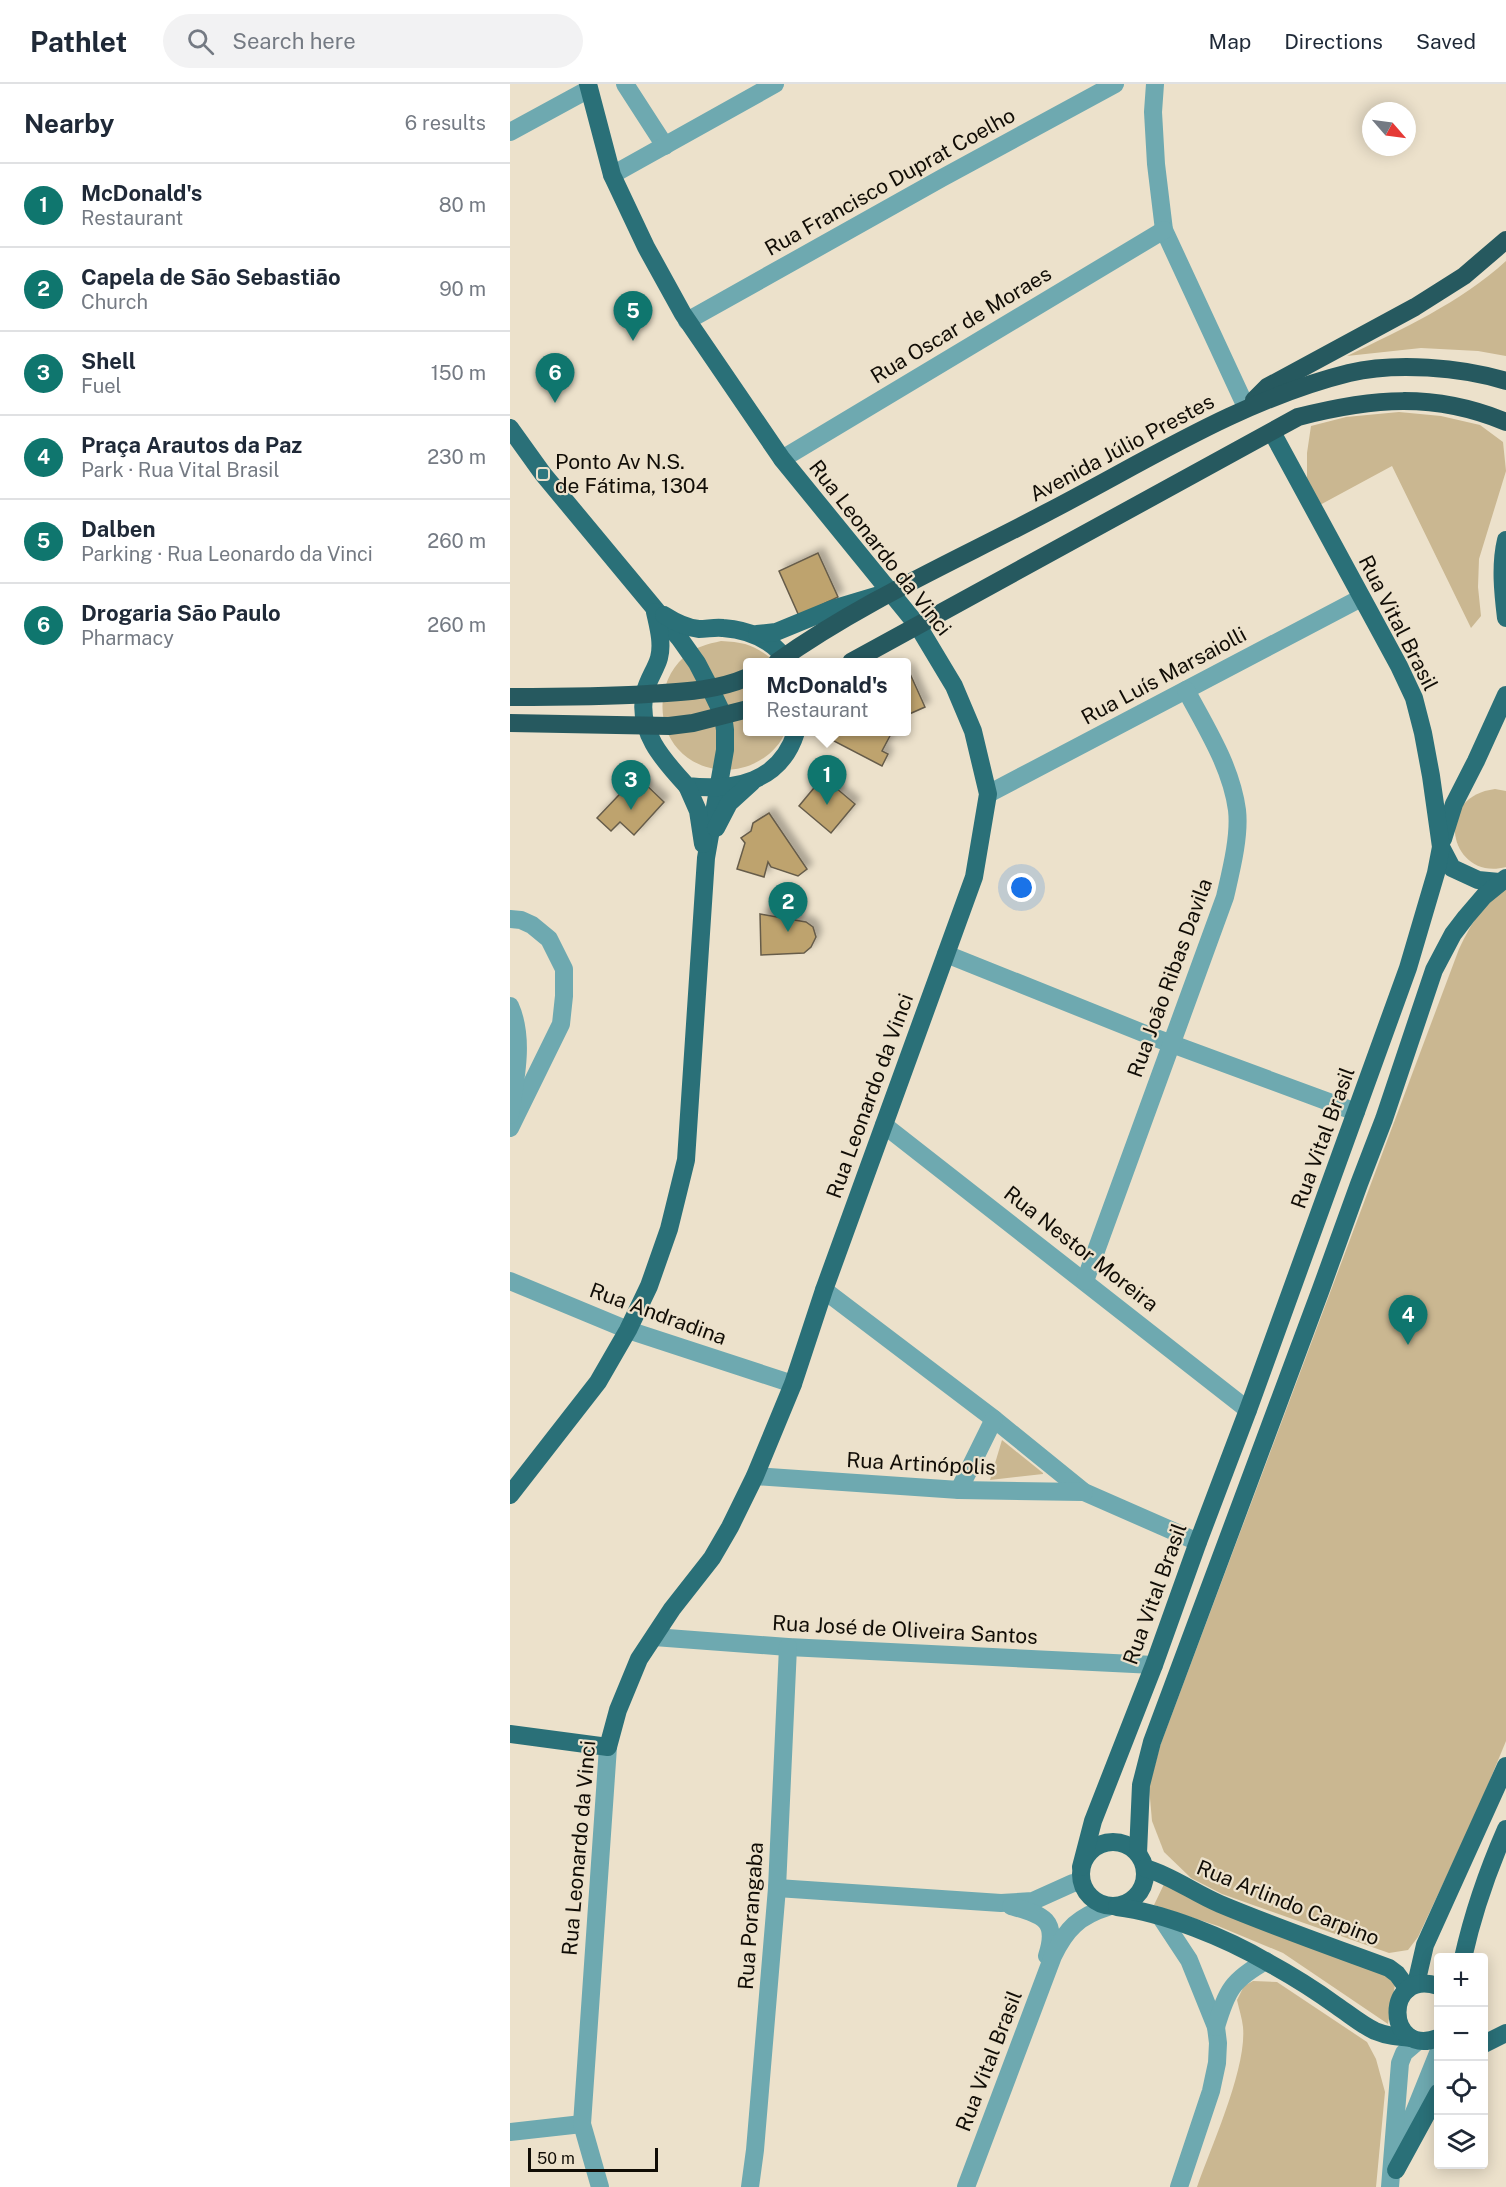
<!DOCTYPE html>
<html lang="en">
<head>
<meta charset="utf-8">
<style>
  body { margin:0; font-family:"Public Sans",sans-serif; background:#f2f2f3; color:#1f2937 }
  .controls { position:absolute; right:18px; bottom:18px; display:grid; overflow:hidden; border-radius:6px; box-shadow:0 3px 15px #0003 }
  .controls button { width:54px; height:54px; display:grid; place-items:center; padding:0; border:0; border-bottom:2px solid #e0e1e3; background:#fff; color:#1f2937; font:30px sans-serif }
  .compass { position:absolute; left:852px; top:18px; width:54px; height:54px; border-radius:50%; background:#fff; box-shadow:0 3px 15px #0003; rotate:118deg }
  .scale { position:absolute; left:18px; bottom:15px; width:130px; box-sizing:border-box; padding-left:6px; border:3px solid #110d06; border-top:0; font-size:16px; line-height:21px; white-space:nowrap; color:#110d06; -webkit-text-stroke:4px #ece1cb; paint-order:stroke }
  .you { position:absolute; left:512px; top:804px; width:21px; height:21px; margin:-15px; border:4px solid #fff; border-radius:50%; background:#1a73e8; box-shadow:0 0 0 9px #1a73e833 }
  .badge { display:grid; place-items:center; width:39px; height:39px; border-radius:50%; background:#0f766e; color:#fff; font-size:20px; font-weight:700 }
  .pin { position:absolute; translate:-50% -50px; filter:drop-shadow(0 2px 3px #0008) }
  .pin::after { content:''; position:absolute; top:32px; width:21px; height:18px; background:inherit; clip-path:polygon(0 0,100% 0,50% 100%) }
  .popup { position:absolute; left:233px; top:574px; width:168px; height:78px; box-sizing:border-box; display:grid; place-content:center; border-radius:6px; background:#fff; filter:drop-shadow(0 2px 4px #0005); font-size:20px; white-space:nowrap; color:#747a83 }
  .popup b { font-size:22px; color:#1f2937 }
  .popup::after { content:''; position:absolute; left:50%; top:100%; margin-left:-12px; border:12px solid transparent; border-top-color:#fff }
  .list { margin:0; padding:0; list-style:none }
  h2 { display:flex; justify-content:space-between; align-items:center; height:78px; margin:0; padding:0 24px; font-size:26px }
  h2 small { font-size:20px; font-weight:400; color:#747a83 }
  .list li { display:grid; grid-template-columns:39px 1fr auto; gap:18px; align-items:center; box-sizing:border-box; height:84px; padding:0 24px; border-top:2px solid #e0e1e3 }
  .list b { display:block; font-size:22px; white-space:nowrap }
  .list p { margin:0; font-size:20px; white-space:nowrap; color:#747a83 }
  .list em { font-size:20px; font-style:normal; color:#747a83 }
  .icon { flex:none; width:33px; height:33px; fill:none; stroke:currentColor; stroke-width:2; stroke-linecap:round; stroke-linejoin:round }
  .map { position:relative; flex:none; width:996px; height:2103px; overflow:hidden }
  header { display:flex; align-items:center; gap:36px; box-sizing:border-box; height:84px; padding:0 30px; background:#fff; border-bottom:2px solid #e0e1e3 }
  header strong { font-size:28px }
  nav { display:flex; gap:33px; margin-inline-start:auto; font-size:21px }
  .search { width:420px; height:54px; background:#f2f2f3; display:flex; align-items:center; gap:15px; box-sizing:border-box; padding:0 21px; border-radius:33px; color:#747a83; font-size:22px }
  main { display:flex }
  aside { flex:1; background:#fff }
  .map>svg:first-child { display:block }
  .green { fill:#cab791 }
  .building { fill:#bea36e; stroke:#665c4a; stroke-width:1.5; filter:url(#shadow) }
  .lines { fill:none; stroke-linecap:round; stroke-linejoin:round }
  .minor { stroke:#6ea9b0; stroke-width:18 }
  .major { stroke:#2a7078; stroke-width:18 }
  .highway { stroke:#26595f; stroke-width:18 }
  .poi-dot { fill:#2e777f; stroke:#ece1cb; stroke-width:2 }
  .labels { text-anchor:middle; stroke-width:4.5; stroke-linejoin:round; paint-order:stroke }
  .street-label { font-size:21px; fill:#110d06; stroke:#ece1cb }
  .poi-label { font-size:21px; fill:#110d06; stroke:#ece1cb; text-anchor:start }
</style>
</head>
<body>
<header>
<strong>Pathlet</strong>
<div class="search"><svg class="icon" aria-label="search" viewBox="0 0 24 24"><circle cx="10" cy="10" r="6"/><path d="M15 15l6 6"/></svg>Search here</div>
<nav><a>Map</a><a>Directions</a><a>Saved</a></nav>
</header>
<main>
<aside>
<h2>Nearby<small>6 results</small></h2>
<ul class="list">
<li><span class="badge">1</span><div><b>McDonald's</b><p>Restaurant</p></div><em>80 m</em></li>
<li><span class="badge">2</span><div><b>Capela de São Sebastião</b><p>Church</p></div><em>90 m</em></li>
<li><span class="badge">3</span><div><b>Shell</b><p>Fuel</p></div><em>150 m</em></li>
<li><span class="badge">4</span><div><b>Praça Arautos da Paz</b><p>Park · Rua Vital Brasil</p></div><em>230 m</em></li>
<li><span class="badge">5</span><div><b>Dalben</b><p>Parking · Rua Leonardo da Vinci</p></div><em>260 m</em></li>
<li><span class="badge">6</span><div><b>Drogaria São Paulo</b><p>Pharmacy</p></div><em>260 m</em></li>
</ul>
</aside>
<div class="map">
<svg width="996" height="2103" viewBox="0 0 996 2103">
  <defs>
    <filter id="shadow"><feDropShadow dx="5.5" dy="-5.5" stdDeviation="3" flood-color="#0004"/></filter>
  </defs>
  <rect width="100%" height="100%" fill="#ece1cb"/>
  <!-- green -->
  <g class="green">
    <path d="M 996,177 L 996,272 L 968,267 L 911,264 L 837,272 C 892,245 950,219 996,177 Z"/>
    <path d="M 889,328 L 931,332 L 970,341 L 993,358 L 996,387 L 969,475 L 968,503 L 971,532 L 961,544 L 882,382 L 808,422 L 797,395 L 797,369 L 801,342 L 836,333 Z"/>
    <path d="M 211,557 C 236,558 247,562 265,578 L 238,578 L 238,648 L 275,648 C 273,653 270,659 266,663 C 241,692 194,694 168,665 C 145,639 148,596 174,573 C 184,563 198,560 211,557 Z"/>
    <path d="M 985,705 L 996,707 L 996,783 C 940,798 921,713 985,705 Z"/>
    <path d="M 996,805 L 996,1657 L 968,1725 L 908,1853 L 898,1866 L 879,1869 L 712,1810 L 681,1794 L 654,1768 L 642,1737 L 639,1703 L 650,1662 L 949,865 C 962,838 971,822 996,805 Z"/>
    <path d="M 492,1356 L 533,1389 L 533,1390 L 480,1396 Z"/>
    <path d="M 656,1796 L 878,1891 L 885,1901 L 878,1940 L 773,1869 L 708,1842 L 644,1821 Z"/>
    <path d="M 743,1897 L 767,1898 L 857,1958 L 866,1975 L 875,2008 L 866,2103 L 687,2103 C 701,2063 737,1984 733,1943 C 732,1934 729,1925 727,1916 L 734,1902 Z"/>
  </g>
  <!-- building -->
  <g class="building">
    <path d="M 308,469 L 328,513 L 289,532 L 269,487 Z"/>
    <path d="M 397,583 L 415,623 L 397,631 Z"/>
    <path d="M 327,648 L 376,648 L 381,650 L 372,667 L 378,670 L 372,682 L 322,656 Z"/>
    <path d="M 127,692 L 154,718 L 124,751 L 110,738 L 101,747 L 87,734 Z"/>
    <path d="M 313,693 L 345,720 L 321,749 L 289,722 Z"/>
    <path d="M 259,729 L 297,785 L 288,792 L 261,783 L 258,778 L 254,793 L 227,785 L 235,759 L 231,754 L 241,747 L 243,739 Z"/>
    <path d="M 250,830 L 296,838 L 303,843 L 306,853 L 301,863 L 294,869 L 251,871 Z"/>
  </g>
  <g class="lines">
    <!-- minor -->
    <g class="minor">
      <path d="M 115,0 L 155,62"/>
      <path d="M 645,0 L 643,28 L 646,80 L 654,146 L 736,323"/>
      <path d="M 0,48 L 79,5"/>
      <path d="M 102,91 L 265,0"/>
      <path d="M 177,237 L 432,94 L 605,0"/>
      <path d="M 272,375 L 654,146"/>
      <path d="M 478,710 L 851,514"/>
      <path d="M 0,835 L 11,836 L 22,841 L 39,855 L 54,885 L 54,912 L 51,940 L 0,1044"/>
      <path d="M 436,870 L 643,953 L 846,1028"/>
      <path d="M 0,922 C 15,955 5,997 0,1031"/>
      <path d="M 374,1041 L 738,1326"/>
      <path d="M 0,1197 L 118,1246 L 283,1300"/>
      <path d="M 575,1197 L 715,813 C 721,787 730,752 727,726 C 721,682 696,644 676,606"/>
      <path d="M 314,1206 L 484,1335 L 574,1408 L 688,1458"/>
      <path d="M 245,1392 L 449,1406 L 574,1408"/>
      <path d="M 449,1406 L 484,1335"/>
      <path d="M 144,1553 L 278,1563 L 644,1581"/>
      <path d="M 267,1804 L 491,1819 L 523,1817 L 563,1799 L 571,1799"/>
      <path d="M 501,1822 C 532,1831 549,1835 537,1872"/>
      <path d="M 650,1832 L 679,1876 L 706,1943 L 708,1959 L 707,1979 L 701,2007 L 669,2103"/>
      <path d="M 706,1943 C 717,1906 722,1896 756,1877"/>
      <path d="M 0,2048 L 72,2040"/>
      <path d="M 891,2070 L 897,2046 L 928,1969"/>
      <path d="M 90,2103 L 72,2040 L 98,1663"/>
      <path d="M 240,2103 L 245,2066 L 267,1804 L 278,1563"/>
      <path d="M 456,2103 L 543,1872 C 556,1845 569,1832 598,1823"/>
      <path d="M 880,2103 L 890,1979 L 894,1969 L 908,1957"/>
    </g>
    <!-- major -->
    <g class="major">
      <path d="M 0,344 L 33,390 L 170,555 L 187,579 L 200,604 L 213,631 L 215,646 L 215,666 L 196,774 L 176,1076 L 159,1145 L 139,1202 L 118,1246 L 88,1298 L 0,1411"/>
      <path d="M 996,456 C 990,481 993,509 996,534"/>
      <path d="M 145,528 C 148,542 153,559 149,574 C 146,585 138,595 135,608 C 126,647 153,676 177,702 C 225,707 270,699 286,648"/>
      <path d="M 154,531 C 165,538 176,544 189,545 C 197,545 205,543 213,544 C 240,546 263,556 278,578"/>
      <path d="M 247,550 L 266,548 L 322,525 L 372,510"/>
      <path d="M 177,702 L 188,727 L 193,760"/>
      <path d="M 206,744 L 219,719 L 242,698"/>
      <path d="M 933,755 L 944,720 L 966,677 L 996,611"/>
      <path d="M 931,763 L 942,784 L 968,796 L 989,798"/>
      <path d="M 0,1650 L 98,1663 L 108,1626 L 129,1575 L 162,1525 L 202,1474 L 220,1443 L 245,1392 L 283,1300 L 314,1206 L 464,793 L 478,710 L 463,647 L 444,602 L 408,542 L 272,375 L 173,230 L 136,163 L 102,91 L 78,0"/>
      <circle cx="603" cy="1790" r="32"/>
      <path d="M 628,1769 L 631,1701 L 642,1658 L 811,1205 L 849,1100 L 874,1035 L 924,886 L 943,850 L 956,833 L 974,812 L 996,794"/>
      <path d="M 571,1783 L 583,1737 L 644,1581 L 688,1458 L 738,1326 L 898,884 L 926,789 L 931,763 L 921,692 L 913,649 L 904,614 L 889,582 L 762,348"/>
      <path d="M 635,1784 C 662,1792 684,1809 710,1820 C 765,1843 822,1863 879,1884 L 887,1890 L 898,1905"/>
      <path d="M 607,1823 C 655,1829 716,1854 757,1878 C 781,1891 805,1906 827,1922 C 839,1930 852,1941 865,1947 C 877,1952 888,1953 901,1954"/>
      <path d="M 953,1874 C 963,1829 978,1786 996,1745"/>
      <path d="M 906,1900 L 915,1861 L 996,1682"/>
      <path d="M 928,1902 C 873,1884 875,1974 928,1954"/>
      <path d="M 974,1960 L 996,1949"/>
      <path d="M 886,2086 L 928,2009"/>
    </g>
    <!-- highway -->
    <g class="highway">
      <path d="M 744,316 L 757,303 L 905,223 L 954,192 L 996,156"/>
      <path d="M 267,578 C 351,518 445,477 536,429 C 635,378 730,316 839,289 C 885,278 951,283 996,297"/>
      <path d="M 341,578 L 788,333 C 862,314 924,308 996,338"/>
      <path d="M 0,613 C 46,613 92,613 138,610 C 172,608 206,607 238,593"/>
      <path d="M 0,639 L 159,642 L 183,639 L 238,625"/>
    </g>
  </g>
  <!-- markers -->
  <rect class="poi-dot" x="27" y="384" width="12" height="12" rx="3"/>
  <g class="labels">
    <!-- street labels -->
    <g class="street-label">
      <text transform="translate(380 98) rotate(-29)" y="7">Rua Francisco Duprat Coelho</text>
      <text transform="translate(451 241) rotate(-31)" y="7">Rua Oscar de Moraes</text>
      <text transform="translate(612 364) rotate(-28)" y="7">Avenida Júlio Prestes</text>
      <text transform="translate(370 464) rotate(52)" y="7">Rua Leonardo da Vinci</text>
      <text transform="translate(888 539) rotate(63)" y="7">Rua Vital Brasil</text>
      <text transform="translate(654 592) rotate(-28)" y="7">Rua Luís Marsaiolli</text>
      <text transform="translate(660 894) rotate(-70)" y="7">Rua João Ribas Davila</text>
      <text transform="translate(360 1012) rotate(-70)" y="7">Rua Leonardo da Vinci</text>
      <text transform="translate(813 1054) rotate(-70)" y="7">Rua Vital Brasil</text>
      <text transform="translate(571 1165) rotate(38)" y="7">Rua Nestor Moreira</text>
      <text transform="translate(148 1230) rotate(20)" y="7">Rua Andradina</text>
      <text transform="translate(411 1380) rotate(3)" y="7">Rua Artinópolis</text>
      <text transform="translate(645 1510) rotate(-70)" y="7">Rua Vital Brasil</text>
      <text transform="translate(395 1546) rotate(3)" y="7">Rua José de Oliveira Santos</text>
      <text transform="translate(69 1764) rotate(-85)" y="7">Rua Leonardo da Vinci</text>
      <text transform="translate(778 1819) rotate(22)" y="7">Rua Arlindo Carpino</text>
      <text transform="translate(241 1832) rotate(-86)" y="7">Rua Porangaba</text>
      <text transform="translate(479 1977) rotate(-69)" y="7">Rua Vital Brasil</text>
    </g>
    <!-- poi labels -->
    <g class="poi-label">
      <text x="45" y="385">Ponto Av N.S.<tspan x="45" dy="24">de Fátima, 1304</tspan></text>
    </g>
  </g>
</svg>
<div class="controls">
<button>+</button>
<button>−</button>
<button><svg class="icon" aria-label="locate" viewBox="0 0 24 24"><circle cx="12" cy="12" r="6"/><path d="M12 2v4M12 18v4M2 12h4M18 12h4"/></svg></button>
<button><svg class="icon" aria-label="layers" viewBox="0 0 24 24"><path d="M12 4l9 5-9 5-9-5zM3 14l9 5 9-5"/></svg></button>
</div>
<svg class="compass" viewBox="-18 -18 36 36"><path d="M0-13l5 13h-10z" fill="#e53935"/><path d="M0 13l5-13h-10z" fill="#747a83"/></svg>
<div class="scale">50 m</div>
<div class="you"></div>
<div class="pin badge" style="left:317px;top:721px">1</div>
<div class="popup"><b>McDonald's</b>Restaurant</div>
<div class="pin badge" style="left:278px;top:848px">2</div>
<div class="pin badge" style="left:121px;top:726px">3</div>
<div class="pin badge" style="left:898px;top:1261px">4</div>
<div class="pin badge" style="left:123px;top:257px">5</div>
<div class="pin badge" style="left:45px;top:319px">6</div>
</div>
</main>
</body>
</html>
